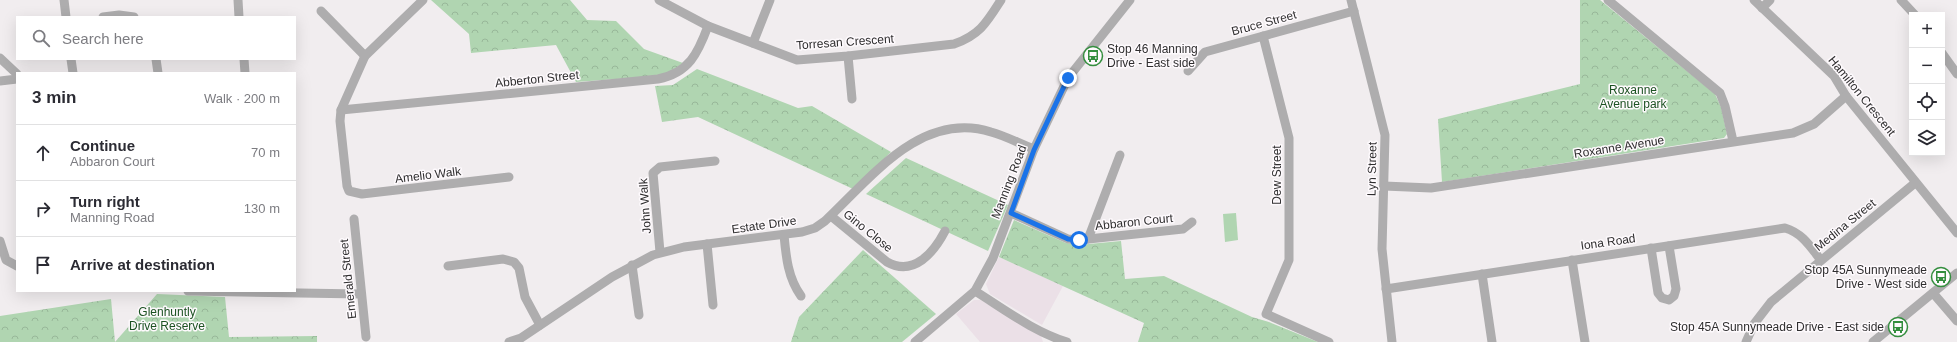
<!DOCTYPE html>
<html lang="en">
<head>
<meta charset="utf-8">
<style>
  body { margin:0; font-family:Arial,sans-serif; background:#f7f7f7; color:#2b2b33 }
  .controls { position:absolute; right:12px; top:12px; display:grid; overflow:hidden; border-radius:0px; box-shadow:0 4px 16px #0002 }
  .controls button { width:36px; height:36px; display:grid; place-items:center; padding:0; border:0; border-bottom:1px solid #e1e1e2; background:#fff; color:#2b2b33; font:20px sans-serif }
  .stop { position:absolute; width:12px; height:12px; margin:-9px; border:3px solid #1a73e8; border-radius:50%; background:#fff }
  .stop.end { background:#1a73e8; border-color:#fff; box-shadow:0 1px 4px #0008 }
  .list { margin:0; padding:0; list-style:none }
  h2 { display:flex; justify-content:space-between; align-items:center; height:52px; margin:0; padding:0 16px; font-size:17px }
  h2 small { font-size:13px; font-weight:400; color:#7c7c81 }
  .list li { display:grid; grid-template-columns:26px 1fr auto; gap:12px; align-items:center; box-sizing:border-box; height:56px; padding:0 16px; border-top:1px solid #e1e1e2 }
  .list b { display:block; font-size:15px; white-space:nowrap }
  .list p { margin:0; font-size:13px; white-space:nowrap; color:#7c7c81 }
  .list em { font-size:13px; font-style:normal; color:#7c7c81 }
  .icon { flex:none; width:22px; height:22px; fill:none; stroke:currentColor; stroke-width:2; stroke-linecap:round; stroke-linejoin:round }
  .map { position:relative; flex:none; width:1957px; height:342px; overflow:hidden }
  .search { position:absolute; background:#fff; box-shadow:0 4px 16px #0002; left:16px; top:16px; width:280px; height:44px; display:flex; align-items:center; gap:10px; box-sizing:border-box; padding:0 14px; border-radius:0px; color:#7c7c81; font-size:15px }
  .panel { position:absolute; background:#fff; box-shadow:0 4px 16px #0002; left:16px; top:72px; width:280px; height:220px; border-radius:0px }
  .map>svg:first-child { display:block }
  .built { fill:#ebe0e7 }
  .park { fill:url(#park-crowns) }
  .pitch { fill:#b0d5b1 }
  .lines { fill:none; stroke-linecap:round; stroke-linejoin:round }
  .minor { stroke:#aeadae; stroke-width:9 }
  .route { stroke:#1a73e8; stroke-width:5 }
  .labels { text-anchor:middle; stroke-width:3; stroke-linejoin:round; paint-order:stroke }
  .street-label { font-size:12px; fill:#2f2e2f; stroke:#fefafd }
  .poi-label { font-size:12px; fill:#2f2e2f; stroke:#fefafd; text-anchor:end }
  .park-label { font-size:12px; fill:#1c5222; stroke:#fefafd }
</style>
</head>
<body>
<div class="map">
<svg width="1957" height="342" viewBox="0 0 1957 342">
  <defs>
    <pattern id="park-crowns" width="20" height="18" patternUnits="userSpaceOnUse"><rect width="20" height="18" fill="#b0d5b1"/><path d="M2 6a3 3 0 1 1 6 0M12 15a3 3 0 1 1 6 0" fill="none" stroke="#98b799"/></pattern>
  </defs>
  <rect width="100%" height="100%" fill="#f1edef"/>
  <!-- built -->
  <g class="built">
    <path d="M 999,257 L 1063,286 L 1042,325 L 990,294 L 986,284 Z"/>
    <path d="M 974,300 L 981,300 L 1041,336 L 1043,342 L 980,342 L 956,314 Z"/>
  </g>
  <!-- park -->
  <g class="park">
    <path d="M 431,0 L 570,0 L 587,20 L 616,21 L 644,49 L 683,63 L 669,73 L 657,76 L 576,82 L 556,45 L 471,53 L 469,34 Z"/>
    <path d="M 1580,0 L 1600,0 L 1715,94 L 1721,107 L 1727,134 L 1724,138 L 1442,182 L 1438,119 L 1580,84 Z"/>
    <path d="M 697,69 L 798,108 L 812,106 L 891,152 L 853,189 L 698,117 L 662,122 L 655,86 L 673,85 Z"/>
    <path d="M 906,158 L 1008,205 L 988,251 L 866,194 Z"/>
    <path d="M 1014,220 L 1066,243 L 1078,245 L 1121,241 L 1125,279 L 1164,276 L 1252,317 L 1269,322 L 1318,342 L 1138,342 L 1144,323 L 999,257 Z"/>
    <path d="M 863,250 L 936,314 L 902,342 L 791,342 L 799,317 Z"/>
    <path d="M 157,294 L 225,297 L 229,337 L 317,336 L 317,342 L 0,342 L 0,316 L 111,299 L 115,342 Z"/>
  </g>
  <!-- pitch -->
  <path class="pitch" d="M 1236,213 L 1238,240 L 1225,242 L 1223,214 Z"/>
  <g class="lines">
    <!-- minor -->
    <g class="minor">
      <path d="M 64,0 L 66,17"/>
      <path d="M 238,0 L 239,17"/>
      <path d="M 423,0 L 365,56 L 341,110 L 340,121 L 347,186 L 349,191 L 362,194 L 509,177"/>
      <path d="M 659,0 L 708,26 L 797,60 L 848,56 L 954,44 C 980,35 987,22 1001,0"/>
      <path d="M 1351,0 L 1385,135 L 1382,249 L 1392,342"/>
      <path d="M 1608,0 L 1720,93 L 1725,106 L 1733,141"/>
      <path d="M 1754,0 L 1834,76 L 1846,96 L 1957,233"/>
      <path d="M 1901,0 L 1915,15"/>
      <path d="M 1762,8 L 1770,0"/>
      <path d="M 321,11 L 365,56"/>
      <path d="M 103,17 L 119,15 L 134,17"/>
      <path d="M 1263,36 L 1289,138 L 1289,260 L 1266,314 L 1329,342"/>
      <path d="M 753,43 L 770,0"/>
      <path d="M 1942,53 L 1957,74"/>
      <path d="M 848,56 L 852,99"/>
      <path d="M 0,58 L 17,74"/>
      <path d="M 71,59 L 73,73"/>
      <path d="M 156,59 L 158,73"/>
      <path d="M 244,59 L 245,73"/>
      <path d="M 1188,71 L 1205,52 L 1354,11"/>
      <path d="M 0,81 L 17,79"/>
      <path d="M 341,110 L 658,79 C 689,73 698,53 708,26"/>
      <path d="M 1384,186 L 1431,188 L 1793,133 L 1814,124 L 1846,96"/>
      <path d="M 1011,213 L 1068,239 L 1079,240 L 1183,229 L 1192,222"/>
      <path d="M 831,216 L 887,262 C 914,277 934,252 945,231"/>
      <path d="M 354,219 L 366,337"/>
      <path d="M 784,235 C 786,257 788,278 801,296"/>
      <path d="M 1088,239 L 1120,155"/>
      <path d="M 0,241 L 6,260 L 17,266"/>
      <path d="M 707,244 L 713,305"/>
      <path d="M 1651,248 L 1658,293 L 1662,298 L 1669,300 L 1674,296 L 1676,289 L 1669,246"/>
      <path d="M 660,252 L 653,173 L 660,167 L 715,161"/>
      <path d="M 1572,260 L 1585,342"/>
      <path d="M 632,265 L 639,315"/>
      <path d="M 448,266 L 503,259 L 514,262 L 519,268 L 525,297 L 540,325"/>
      <path d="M 1482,274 L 1492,342"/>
      <path d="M 1386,289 L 1785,228 C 1802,233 1810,246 1820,259"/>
      <path d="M 188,291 L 361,294"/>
      <path d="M 975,291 C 1004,309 1034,332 1067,342"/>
      <path d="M 1933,293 L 1957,321"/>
      <path d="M 509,342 L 521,338 L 612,277 L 653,255 L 684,247 L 802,232 L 815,228 L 825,221 C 870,179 921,110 991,132 C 1006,136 1020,144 1034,149"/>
      <path d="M 915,342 L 975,291 L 993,258 L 1034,149 L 1068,78 L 1130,0"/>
      <path d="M 1746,342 L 1754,324 L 1771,302 L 1915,183"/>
      <path d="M 1873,342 L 1957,273"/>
    </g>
  </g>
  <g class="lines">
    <!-- route -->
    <path class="route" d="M 1068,78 L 1034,150 L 1011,213 L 1068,239 L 1079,240"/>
  </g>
  <!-- icons -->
  <defs>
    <symbol id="bus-ring" viewBox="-11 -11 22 22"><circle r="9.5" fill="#fefafd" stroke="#348e3e" stroke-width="1.5"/><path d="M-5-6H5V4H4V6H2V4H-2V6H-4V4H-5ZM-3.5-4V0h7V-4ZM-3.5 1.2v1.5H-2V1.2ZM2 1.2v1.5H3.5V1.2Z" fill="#348e3e"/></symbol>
  </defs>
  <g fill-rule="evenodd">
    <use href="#bus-ring" x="1082" y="45" width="22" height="22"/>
    <use href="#bus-ring" x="1930" y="266" width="22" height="22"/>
    <use href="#bus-ring" x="1887" y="316" width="22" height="22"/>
  </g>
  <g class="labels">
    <!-- street labels -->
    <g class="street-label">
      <text transform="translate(1264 23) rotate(-15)" y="4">Bruce Street</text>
      <text transform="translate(845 42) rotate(-4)" y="4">Torresan Crescent</text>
      <text transform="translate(537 79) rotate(-6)" y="4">Abberton Street</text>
      <text transform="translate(1862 96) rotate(51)" y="4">Hamilton Crescent</text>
      <text transform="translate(1619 147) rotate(-9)" y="4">Roxanne Avenue</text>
      <text transform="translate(1372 169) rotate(-89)" y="4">Lyn Street</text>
      <text transform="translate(428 175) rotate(-7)" y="4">Amelio Walk</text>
      <text transform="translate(1277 175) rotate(-90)" y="4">Dew Street</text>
      <text transform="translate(1009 182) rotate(-69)" y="4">Manning Road</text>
      <text transform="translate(645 206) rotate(-94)" y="4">John Walk</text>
      <text transform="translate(1134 222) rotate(-6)" y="4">Abbaron Court</text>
      <text transform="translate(764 225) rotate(-8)" y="4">Estate Drive</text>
      <text transform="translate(1845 225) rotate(-39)" y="4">Medina Street</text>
      <text transform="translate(868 231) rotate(39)" y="4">Gino Close</text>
      <text transform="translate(1608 242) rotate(-8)" y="4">Iona Road</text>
      <text transform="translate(348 279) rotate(-96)" y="4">Emerald Street</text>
    </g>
    <!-- poi labels -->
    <g class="poi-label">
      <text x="1107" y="53" text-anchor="start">Stop 46 Manning<tspan x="1107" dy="14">Drive - East side</tspan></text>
      <text x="1927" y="274">Stop 45A Sunnymeade<tspan x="1927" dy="14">Drive - West side</tspan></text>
      <text x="1884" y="331">Stop 45A Sunnymeade Drive - East side</text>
    </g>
    <!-- park labels -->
    <g class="park-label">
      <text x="1633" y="94">Roxanne<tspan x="1633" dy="14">Avenue park</tspan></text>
      <text x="167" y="316">Glenhuntly<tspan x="167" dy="14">Drive Reserve</tspan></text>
    </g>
  </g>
</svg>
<div class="controls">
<button>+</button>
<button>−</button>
<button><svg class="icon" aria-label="locate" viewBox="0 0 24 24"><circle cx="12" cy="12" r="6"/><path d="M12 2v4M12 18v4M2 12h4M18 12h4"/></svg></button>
<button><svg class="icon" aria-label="layers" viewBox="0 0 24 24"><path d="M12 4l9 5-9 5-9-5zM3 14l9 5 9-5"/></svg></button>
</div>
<div class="stop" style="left:1079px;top:240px"></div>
<div class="stop end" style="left:1068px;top:78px"></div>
<div class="search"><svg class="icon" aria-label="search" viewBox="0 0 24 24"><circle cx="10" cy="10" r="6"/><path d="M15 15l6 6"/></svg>Search here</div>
<section class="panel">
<h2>3 min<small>Walk · 200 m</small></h2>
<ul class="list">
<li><svg class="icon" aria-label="ahead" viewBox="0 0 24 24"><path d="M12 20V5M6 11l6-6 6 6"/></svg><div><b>Continue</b><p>Abbaron Court</p></div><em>70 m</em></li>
<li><svg class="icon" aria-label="right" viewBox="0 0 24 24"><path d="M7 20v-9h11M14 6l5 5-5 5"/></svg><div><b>Turn right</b><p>Manning Road</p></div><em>130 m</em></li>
<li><svg class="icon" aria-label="arrive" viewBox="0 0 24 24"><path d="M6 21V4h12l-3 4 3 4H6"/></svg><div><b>Arrive at destination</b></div></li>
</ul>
</section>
</div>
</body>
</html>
